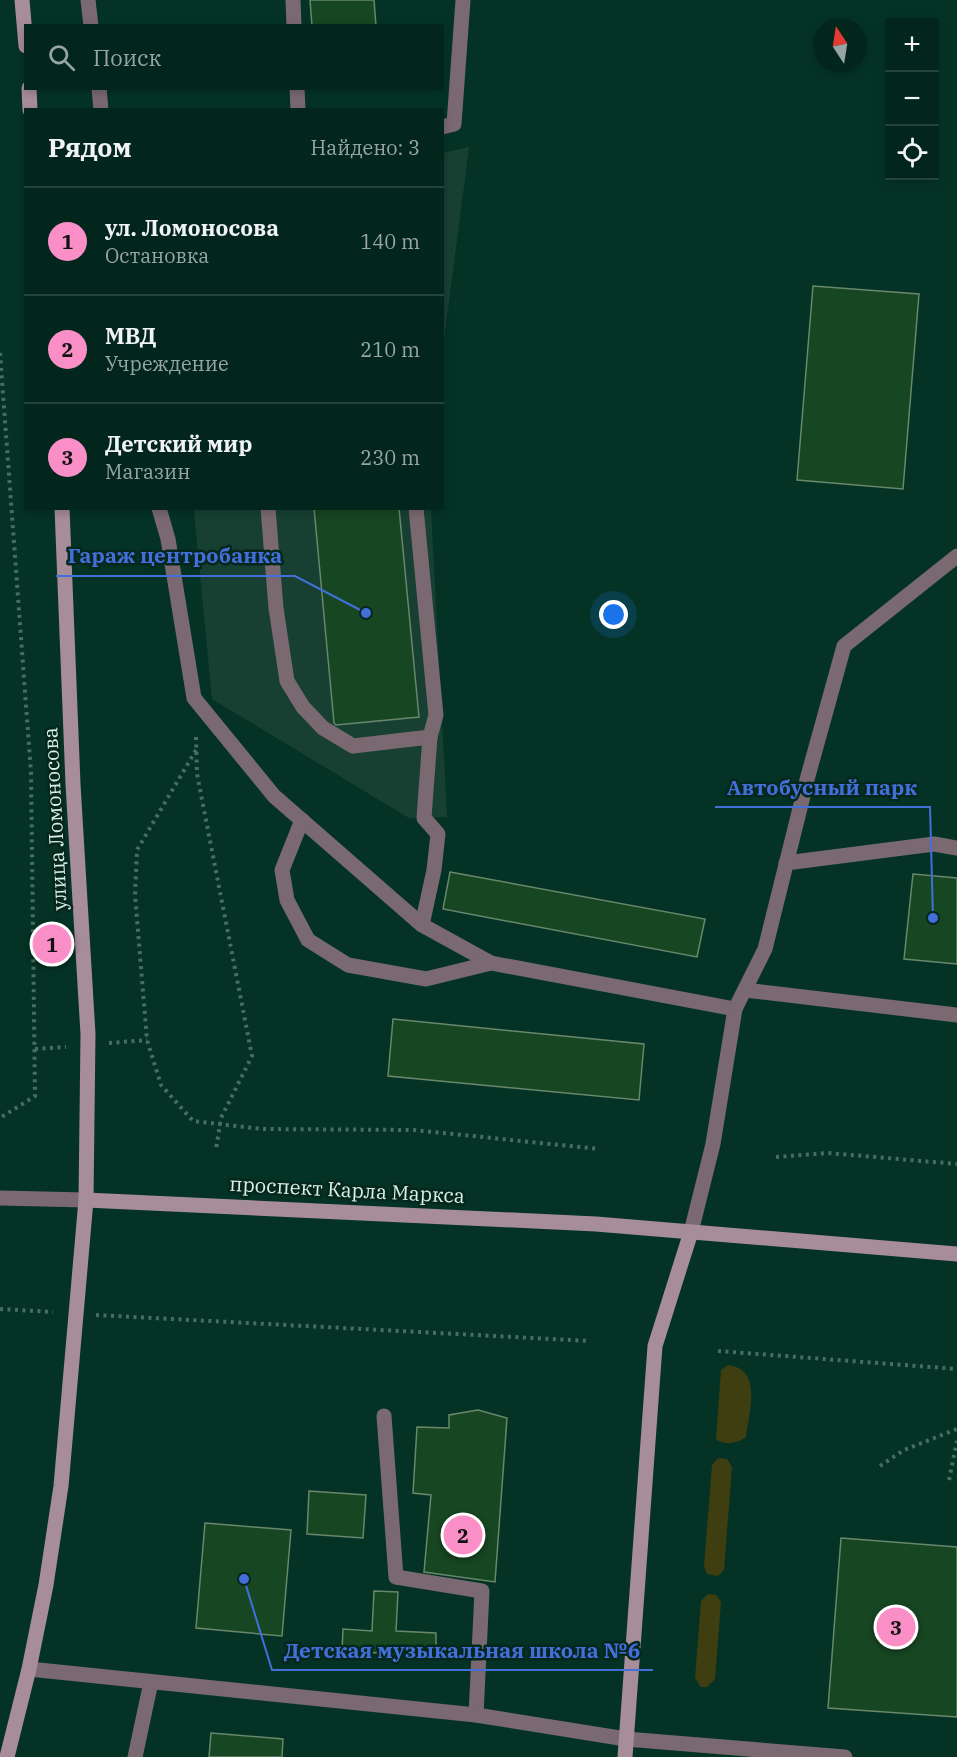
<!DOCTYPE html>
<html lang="ru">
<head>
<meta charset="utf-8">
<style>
  body { margin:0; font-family:"IBM Plex Serif",serif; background:#0d2e25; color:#f1f3f6 }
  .controls { position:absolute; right:18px; top:18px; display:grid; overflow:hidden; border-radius:0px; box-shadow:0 3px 9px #0003 }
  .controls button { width:54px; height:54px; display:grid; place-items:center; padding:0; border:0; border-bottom:2px solid #24433b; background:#03261c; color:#f1f3f6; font:30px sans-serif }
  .compass { position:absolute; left:813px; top:18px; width:54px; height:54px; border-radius:50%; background:#03261c; box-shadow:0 3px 9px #0003; rotate:348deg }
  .you { position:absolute; left:614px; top:615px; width:21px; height:21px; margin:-15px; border:4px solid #fff; border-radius:50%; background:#1a73e8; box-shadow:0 0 0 9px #1a73e833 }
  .badge { display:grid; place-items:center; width:39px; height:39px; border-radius:50%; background:#fa8fc7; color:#111; font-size:20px; font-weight:700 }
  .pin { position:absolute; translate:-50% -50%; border:3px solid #fff; box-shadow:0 2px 6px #0006 }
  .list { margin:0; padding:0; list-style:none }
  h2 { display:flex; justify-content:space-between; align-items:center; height:78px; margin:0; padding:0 24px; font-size:26px }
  h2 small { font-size:20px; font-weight:400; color:#97a5a3 }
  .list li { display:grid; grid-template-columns:39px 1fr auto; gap:18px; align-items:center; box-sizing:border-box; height:108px; padding:0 24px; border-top:2px solid #24433b }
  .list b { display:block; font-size:22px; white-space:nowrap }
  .list p { margin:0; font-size:20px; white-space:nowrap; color:#97a5a3 }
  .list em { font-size:20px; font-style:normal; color:#97a5a3 }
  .icon { flex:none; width:33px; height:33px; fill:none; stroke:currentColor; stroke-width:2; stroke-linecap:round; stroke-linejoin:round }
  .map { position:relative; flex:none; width:957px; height:1757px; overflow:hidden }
  .search { position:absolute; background:#03261c; box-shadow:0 3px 9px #0003; left:24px; top:24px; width:420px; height:66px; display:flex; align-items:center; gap:15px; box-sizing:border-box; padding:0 21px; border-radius:0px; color:#97a5a3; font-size:22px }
  .panel { position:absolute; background:#03261c; box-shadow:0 3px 9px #0003; left:24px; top:108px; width:420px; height:402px; border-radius:0px }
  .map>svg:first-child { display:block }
  .built { fill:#174033 }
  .green { fill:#3f3e11 }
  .building { fill:#174622; stroke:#68876c; stroke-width:1.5 }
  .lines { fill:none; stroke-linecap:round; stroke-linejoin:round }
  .path { stroke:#476e62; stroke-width:4; stroke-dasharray:3 4.5; stroke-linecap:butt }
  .lane { stroke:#7a6971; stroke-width:15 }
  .street { stroke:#7a6971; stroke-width:15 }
  .secondary { stroke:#a78c99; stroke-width:15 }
  .labels { text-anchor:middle; stroke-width:5; stroke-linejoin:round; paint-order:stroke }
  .street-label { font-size:20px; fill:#daf1e7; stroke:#05271d }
  .leader { fill:none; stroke:#436fdb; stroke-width:2 }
  .callout-dot { fill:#436fdb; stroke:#05271d; stroke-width:2 }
  .callout-label { font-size:21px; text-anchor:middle; font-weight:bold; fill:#436fdb; stroke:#05271d; stroke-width:5; stroke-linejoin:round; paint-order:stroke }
</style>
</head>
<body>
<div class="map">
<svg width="957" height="1757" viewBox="0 0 957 1757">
  <rect width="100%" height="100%" fill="#043325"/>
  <!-- built -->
  <g class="built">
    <path d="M 469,147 L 443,348 L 443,153 Z"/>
    <path d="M 197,508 L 431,509 L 447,817 L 409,818 L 212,699 L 194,511 Z"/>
  </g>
  <!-- green -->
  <g class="green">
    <path d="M 728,1365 C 763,1369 749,1413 746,1437 C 736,1444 727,1445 716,1440 L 721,1370 Z"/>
    <path d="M 718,1458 L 727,1459 L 732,1467 L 724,1570 L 718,1576 L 707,1574 L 704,1566 L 712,1465 Z"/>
    <path d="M 708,1594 L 716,1595 L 721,1602 L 715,1679 L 707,1687 L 701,1687 L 695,1678 L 701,1601 Z"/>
  </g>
  <!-- building -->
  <g class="building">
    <path d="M 310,0 L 374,0 L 376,26 L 312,26 Z"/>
    <path d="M 813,286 L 919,294 L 903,489 L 797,480 Z"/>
    <path d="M 314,508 L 399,508 L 419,717 L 336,725 L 334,723 Z"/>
    <path d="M 450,872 L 705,919 L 697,957 L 443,909 Z"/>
    <path d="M 913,874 L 957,878 L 957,964 L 904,959 Z"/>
    <path d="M 393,1019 L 644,1044 L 639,1100 L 388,1076 Z"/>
    <path d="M 478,1410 L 507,1418 L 495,1582 L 424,1572 L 431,1495 L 413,1493 L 417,1427 L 449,1428 L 449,1415 Z"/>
    <path d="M 309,1491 L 366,1495 L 363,1538 L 307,1534 Z"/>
    <path d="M 205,1523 L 291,1530 L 282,1636 L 196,1628 Z"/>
    <path d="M 841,1538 L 957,1547 L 957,1717 L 828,1708 Z"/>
    <path d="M 374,1591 L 398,1592 L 396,1631 L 436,1633 L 436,1656 L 342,1651 L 343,1629 L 372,1631 Z"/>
    <path d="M 211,1733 L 283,1739 L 282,1757 L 209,1757 Z"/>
  </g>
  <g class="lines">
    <!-- path -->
    <g class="path">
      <path d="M 0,353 L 31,773 L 35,1096 L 0,1118"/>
      <path d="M 196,737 L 197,774 L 252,1056 L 221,1118 L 216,1149"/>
      <path d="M 196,750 L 137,850 L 135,895 L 147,1040 L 161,1085 L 193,1121 L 262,1129 L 414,1130 L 599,1149"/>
      <path d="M 109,1043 L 147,1040"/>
      <path d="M 35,1049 L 66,1047"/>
      <path d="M 776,1157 L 828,1153 L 957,1164"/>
      <path d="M 0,1309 L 53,1312"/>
      <path d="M 96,1315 L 590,1341"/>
      <path d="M 718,1351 L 957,1369"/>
      <path d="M 880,1466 L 904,1450 L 957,1429"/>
      <path d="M 949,1480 L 957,1441"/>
    </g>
    <!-- lane -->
    <g class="lane">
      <path d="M 88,0 L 91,26"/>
      <path d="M 293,0 L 294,26"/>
      <path d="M 99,88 L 101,110"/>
      <path d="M 297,88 L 298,110"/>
      <path d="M 442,127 L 454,124 L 463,0"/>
      <path d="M 159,508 L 168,539 L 194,698 L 274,796 L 422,925 L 491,963 L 735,1009 L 713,1144 L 691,1232"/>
      <path d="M 268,508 L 276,608 L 287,681 L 303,707 L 323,728 L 353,746 L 430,737 L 436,715 L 416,508"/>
      <path d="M 302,820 L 282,870 L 287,900 L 308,940 L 348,965 L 426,979 L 491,963"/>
      <path d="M 786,863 L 934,844 L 957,848"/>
      <path d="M 422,925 L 434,870 L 438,834 L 424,818 L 430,737"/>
      <path d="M 745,990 L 957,1015"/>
      <path d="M 735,1009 L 765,949 L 808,776 L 844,646 L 957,556"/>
      <path d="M 384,1416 L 396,1577 L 482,1591 L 476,1715"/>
      <path d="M 29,1669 L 476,1715 L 626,1739 L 845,1757"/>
      <path d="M 135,1757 L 151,1682"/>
    </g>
    <!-- street -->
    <path class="street" d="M 0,1198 L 86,1200"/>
    <!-- secondary -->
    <g class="secondary">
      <path d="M 22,0 L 26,46"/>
      <path d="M 29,88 L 30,110"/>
      <path d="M 86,1200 L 596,1224 L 957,1254"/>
      <path d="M 7,1757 L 29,1669 L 46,1585 L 61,1486 L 86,1200 L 88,1034 L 73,784 L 62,508"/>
      <path d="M 625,1757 L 655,1346 L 691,1232"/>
    </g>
  </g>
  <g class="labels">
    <!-- street labels -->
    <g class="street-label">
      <text transform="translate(55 819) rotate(-93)" y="7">улица Ломоносова</text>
      <text transform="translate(347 1190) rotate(3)" y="7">проспект Карла Маркса</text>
    </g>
  </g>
  <!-- callouts -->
  <path class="leader" d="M366 613L295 576H56M933 918L930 807H715M244 1579L272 1670H653"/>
  <g class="callout-dot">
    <circle cx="366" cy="613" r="6"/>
    <circle cx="933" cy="918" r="6"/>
    <circle cx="244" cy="1579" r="6"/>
  </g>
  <g class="callout-label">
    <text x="175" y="563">Гараж центробанка</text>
    <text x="822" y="795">Автобусный парк</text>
    <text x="462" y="1658">Детская музыкальная школа №6</text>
  </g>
</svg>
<div class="controls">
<button>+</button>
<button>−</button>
<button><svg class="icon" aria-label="locate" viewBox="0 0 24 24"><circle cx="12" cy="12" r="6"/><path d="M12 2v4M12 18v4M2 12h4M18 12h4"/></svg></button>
</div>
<svg class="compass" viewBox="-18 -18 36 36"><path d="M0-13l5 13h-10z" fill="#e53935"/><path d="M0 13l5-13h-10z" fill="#97a5a3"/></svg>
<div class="you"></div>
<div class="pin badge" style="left:52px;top:944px">1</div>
<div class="pin badge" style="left:463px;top:1535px">2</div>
<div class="pin badge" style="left:896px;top:1627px">3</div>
<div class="search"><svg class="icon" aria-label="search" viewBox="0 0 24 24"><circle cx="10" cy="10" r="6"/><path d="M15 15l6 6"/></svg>Поиск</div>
<section class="panel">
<h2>Рядом<small>Найдено: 3</small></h2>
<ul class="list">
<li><span class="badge">1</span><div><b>ул. Ломоносова</b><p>Остановка</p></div><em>140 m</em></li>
<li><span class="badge">2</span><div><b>МВД</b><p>Учреждение</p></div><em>210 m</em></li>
<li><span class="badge">3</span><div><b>Детский мир</b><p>Магазин</p></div><em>230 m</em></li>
</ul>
</section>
</div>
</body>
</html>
